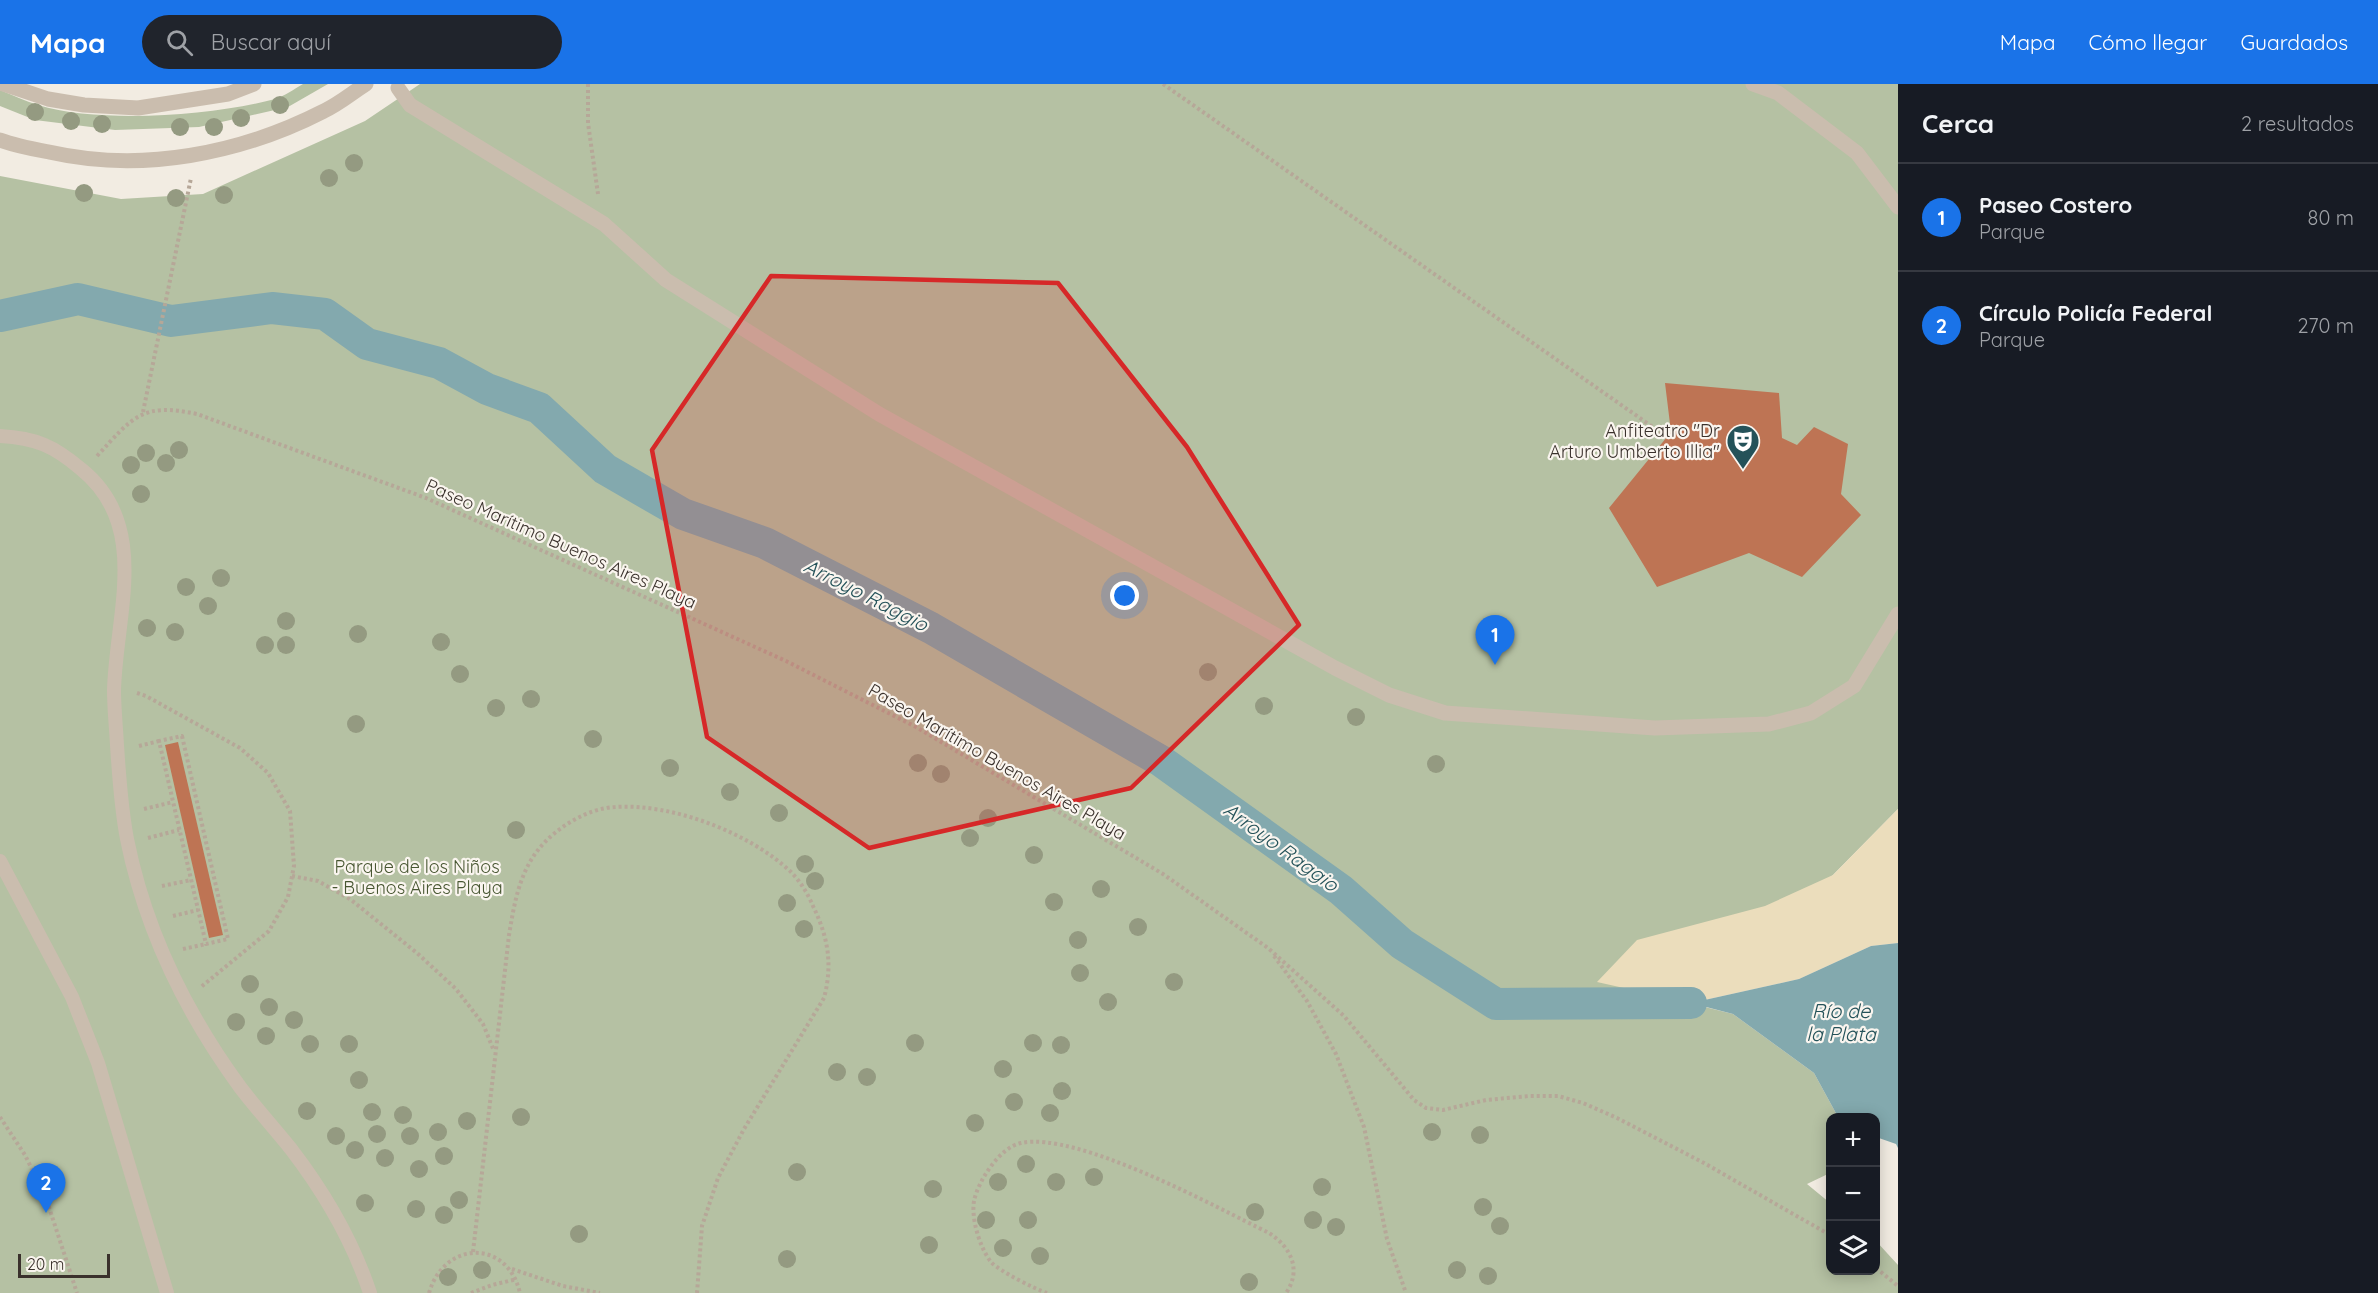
<!DOCTYPE html>
<html lang="es">
<head>
<meta charset="utf-8">
<style>
  body { margin:0; font-family:Quicksand,sans-serif; background:#20242c; color:#f1f3f6 }
  .controls { position:absolute; right:18px; bottom:18px; display:grid; overflow:hidden; border-radius:12px; box-shadow:0 3px 15px #0003 }
  .controls button { width:54px; height:54px; display:grid; place-items:center; padding:0; border:0; border-bottom:2px solid #363941; background:#171b24; color:#f1f3f6; font:30px sans-serif }
  .scale { position:absolute; left:18px; bottom:15px; width:92px; box-sizing:border-box; padding-left:6px; border:3px solid #3a312c; border-top:0; font-size:16px; line-height:21px; white-space:nowrap; color:#3a312c; -webkit-text-stroke:4px #faf5ef; paint-order:stroke }
  .you { position:absolute; left:1125px; top:512px; width:21px; height:21px; margin:-15px; border:4px solid #fff; border-radius:50%; background:#1a73e8; box-shadow:0 0 0 9px #1a73e833 }
  .badge { display:grid; place-items:center; width:39px; height:39px; border-radius:50%; background:#1a73e8; color:#fff; font-size:20px; font-weight:700 }
  .pin { position:absolute; translate:-50% -50px; filter:drop-shadow(0 2px 3px #0008) }
  .pin::after { content:''; position:absolute; top:32px; width:21px; height:18px; background:inherit; clip-path:polygon(0 0,100% 0,50% 100%) }
  .list { margin:0; padding:0; list-style:none }
  h2 { display:flex; justify-content:space-between; align-items:center; height:78px; margin:0; padding:0 24px; font-size:26px }
  h2 small { font-size:20px; font-weight:400; color:#9ea1a6 }
  .list li { display:grid; grid-template-columns:39px 1fr auto; gap:18px; align-items:center; box-sizing:border-box; height:108px; padding:0 24px; border-top:2px solid #363941 }
  .list b { display:block; font-size:22px; white-space:nowrap }
  .list p { margin:0; font-size:20px; white-space:nowrap; color:#9ea1a6 }
  .list em { font-size:20px; font-style:normal; color:#9ea1a6 }
  .icon { flex:none; width:33px; height:33px; fill:none; stroke:currentColor; stroke-width:2; stroke-linecap:round; stroke-linejoin:round }
  .map { position:relative; flex:none; width:1898px; height:1209px; overflow:hidden }
  header { display:flex; align-items:center; gap:36px; box-sizing:border-box; height:84px; padding:0 30px; background:#1a73e8; color:#fff }
  header strong { font-size:28px }
  nav { display:flex; gap:33px; margin-inline-start:auto; font-size:21px }
  .search { width:420px; height:54px; background:#20242c; display:flex; align-items:center; gap:15px; box-sizing:border-box; padding:0 21px; border-radius:33px; color:#9ea1a6; font-size:22px }
  main { display:flex }
  aside { flex:1; background:#171b24 }
  .map>svg:first-child { display:block }
  .green { fill:#b5c1a3 }
  .sand { fill:#ebddbc }
  .water { fill:#83a9ae }
  .lines { fill:none; stroke-linecap:round; stroke-linejoin:round }
  .canal { stroke:#83a9ae; stroke-width:32 }
  .building { fill:#be7454 }
  .path { stroke:#b6a798; stroke-width:4; stroke-dasharray:3 3; stroke-linecap:butt }
  .service { stroke:#cabdae; stroke-width:14 }
  .pedestrian { stroke:#cabdae; stroke-width:15 }
  .tertiary { stroke:#cabdae; stroke-width:15 }
  .tree { fill:#949a81 }
  .marked { fill:#d62828; fill-opacity:0.2; stroke:#d62828; stroke-width:4.5; stroke-linejoin:round }
  .labels { text-anchor:middle; stroke-width:4.5; stroke-linejoin:round; paint-order:stroke }
  .poi-label { font-size:18px; fill:#3a312c; stroke:#faf5ef; text-anchor:end }
  .street-label { font-size:18px; fill:#3a312c; stroke:#faf5ef }
  .park-label { font-size:18px; fill:#475631; stroke:#faf5ef }
  .water-label { font-size:20px; font-style:italic; fill:#245259; stroke:#faf5ef }
</style>
</head>
<body>
<header>
<strong>Mapa</strong>
<div class="search"><svg class="icon" aria-label="search" viewBox="0 0 24 24"><circle cx="10" cy="10" r="6"/><path d="M15 15l6 6"/></svg>Buscar aquí</div>
<nav><a>Mapa</a><a>Cómo llegar</a><a>Guardados</a></nav>
</header>
<main>
<div class="map">
<svg width="1898" height="1209" viewBox="0 0 1898 1209">
  <rect width="100%" height="100%" fill="#f2ece2"/>
  <!-- green -->
  <g class="green">
    <path d="M 303,0 L 328,0 L 288,23 L 199,43 L 115,46 L 35,36 L 0,22 L 0,6 C 13,11 25,17 38,21 C 100,40 213,32 275,15 C 285,12 294,5 303,0 Z"/>
    <path d="M 420,0 L 1898,0 L 1898,725 L 1833,791 L 1693,920 L 1733,930 L 1814,989 L 1838,1033 L 1830,1034 L 1830,1089 L 1807,1100 L 1830,1119 L 1830,1186 L 1876,1186 L 1876,1157 L 1898,1181 L 1898,1209 L 0,1209 L 0,92 L 121,115 L 203,110 L 365,37 Z"/>
  </g>
  <!-- sand -->
  <path class="sand" d="M 1898,725 L 1898,859 L 1871,862 L 1799,895 L 1691,919 L 1597,898 L 1637,856 L 1765,822 L 1833,791 Z"/>
  <!-- water -->
  <path class="water" d="M 1898,859 L 1898,1064 L 1896,1060 L 1876,1053 L 1876,1034 L 1838,1033 L 1814,989 L 1733,930 L 1691,919 L 1799,895 L 1871,862 Z"/>
  <g class="lines">
    <!-- canal -->
    <path class="canal" d="M 0,232 L 78,215 L 171,237 L 272,224 L 325,230 L 367,260 L 439,279 L 487,305 L 539,324 L 605,385 L 683,430 L 765,459 L 931,544 L 1161,677 L 1341,806 L 1402,860 L 1496,920 L 1691,919"/>
  </g>
  <!-- building -->
  <g class="building">
    <path d="M 1665,299 L 1779,309 L 1782,354 L 1797,361 L 1814,343 L 1848,360 L 1841,410 L 1861,431 L 1802,493 L 1749,469 L 1657,503 L 1609,424 L 1671,348 Z"/>
    <path d="M 178,658 L 223,851 L 209,854 L 165,661 Z"/>
  </g>
  <g class="lines">
    <!-- path -->
    <g class="path">
      <path d="M 588,0 L 588,39 L 598,110"/>
      <path d="M 1163,0 L 1667,353"/>
      <path d="M 143,328 L 191,94"/>
      <path d="M 97,372 C 133,333 142,318 197,330 L 426,414 L 786,577 L 916,643 L 1163,790 L 1268,864 L 1344,932 L 1414,1016 L 1426,1024 L 1443,1026 L 1486,1016 L 1529,1012 L 1558,1012 L 1583,1019 L 1617,1034 L 1704,1079 L 1830,1151"/>
      <path d="M 137,609 L 146,612 L 240,664 L 268,689 L 290,727 L 294,782 L 288,813 L 269,847 L 201,903"/>
      <path d="M 182,652 L 228,855 L 206,860 L 159,657 Z"/>
      <path d="M 139,662 L 159,657"/>
      <path d="M 144,725 L 173,718"/>
      <path d="M 148,754 L 179,746"/>
      <path d="M 292,792 L 318,797 L 350,815 L 417,869 L 456,905 L 483,940 L 494,967"/>
      <path d="M 162,802 L 191,796"/>
      <path d="M 173,832 L 198,826"/>
      <path d="M 183,865 L 206,860"/>
      <path d="M 1274,872 L 1307,917 L 1336,970 L 1364,1043 L 1387,1155 L 1406,1209"/>
      <path d="M 0,1033 L 25,1071 L 46,1114 L 77,1209"/>
      <path d="M 473,1168 L 509,851 C 514,821 519,790 538,766 C 555,744 588,724 615,723 C 672,719 750,749 791,788 C 800,797 808,810 813,822 C 828,853 833,880 824,914 L 744,1045 L 718,1094 L 702,1142 L 697,1209"/>
      <path d="M 1876,1184 L 1898,1202"/>
      <path d="M 512,1185 L 563,1202 L 600,1209"/>
      <path d="M 429,1209 C 444,1157 507,1154 520,1209"/>
      <path d="M 471,1209 L 492,1201 L 517,1195"/>
      <path d="M 1047,1209 C 1035,1205 999,1187 991,1178 C 980,1164 971,1135 974,1117 C 978,1097 1000,1063 1021,1059 C 1077,1047 1216,1123 1269,1149 C 1291,1163 1302,1186 1286,1209"/>
    </g>
    <!-- service -->
    <g class="service">
      <path d="M 0,352 C 36,354 54,362 81,385 C 151,441 116,530 114,606 C 114,624 116,642 117,661 C 119,692 121,724 127,755 C 145,845 186,929 240,1003 C 256,1024 274,1044 291,1065 C 324,1108 353,1158 370,1209"/>
      <path d="M 0,777 L 72,913 L 98,979 L 167,1209"/>
    </g>
    <!-- pedestrian -->
    <g class="pedestrian">
      <path d="M 1753,0 L 1778,9 L 1857,69 L 1898,123"/>
      <path d="M 398,4 L 410,21 L 604,140 L 666,196 L 879,330 L 1335,584 L 1389,611 L 1445,629 L 1655,644 L 1769,640 L 1811,629 L 1854,602 L 1898,530"/>
    </g>
    <!-- tertiary -->
    <g class="tertiary">
      <path d="M 3,0 L 48,15 L 84,21 L 138,24 L 228,10 L 254,0"/>
      <path d="M 0,56 C 16,62 33,65 49,68 C 142,89 240,70 324,27 C 339,20 352,9 366,0"/>
    </g>
  </g>
  <!-- trees -->
  <g class="tree">
    <circle cx="280" cy="21" r="9"/>
    <circle cx="35" cy="28" r="9"/>
    <circle cx="241" cy="34" r="9"/>
    <circle cx="71" cy="37" r="9"/>
    <circle cx="102" cy="40" r="9"/>
    <circle cx="180" cy="43" r="9"/>
    <circle cx="214" cy="43" r="9"/>
    <circle cx="354" cy="79" r="9"/>
    <circle cx="329" cy="94" r="9"/>
    <circle cx="84" cy="109" r="9"/>
    <circle cx="224" cy="111" r="9"/>
    <circle cx="176" cy="114" r="9"/>
    <circle cx="179" cy="366" r="9"/>
    <circle cx="146" cy="369" r="9"/>
    <circle cx="166" cy="379" r="9"/>
    <circle cx="131" cy="381" r="9"/>
    <circle cx="141" cy="410" r="9"/>
    <circle cx="221" cy="494" r="9"/>
    <circle cx="186" cy="503" r="9"/>
    <circle cx="208" cy="522" r="9"/>
    <circle cx="286" cy="537" r="9"/>
    <circle cx="147" cy="544" r="9"/>
    <circle cx="175" cy="548" r="9"/>
    <circle cx="358" cy="550" r="9"/>
    <circle cx="441" cy="558" r="9"/>
    <circle cx="265" cy="561" r="9"/>
    <circle cx="286" cy="561" r="9"/>
    <circle cx="1208" cy="588" r="9"/>
    <circle cx="460" cy="590" r="9"/>
    <circle cx="531" cy="615" r="9"/>
    <circle cx="1264" cy="622" r="9"/>
    <circle cx="496" cy="624" r="9"/>
    <circle cx="1356" cy="633" r="9"/>
    <circle cx="356" cy="640" r="9"/>
    <circle cx="593" cy="655" r="9"/>
    <circle cx="918" cy="679" r="9"/>
    <circle cx="1436" cy="680" r="9"/>
    <circle cx="670" cy="684" r="9"/>
    <circle cx="941" cy="690" r="9"/>
    <circle cx="730" cy="708" r="9"/>
    <circle cx="779" cy="729" r="9"/>
    <circle cx="988" cy="734" r="9"/>
    <circle cx="516" cy="746" r="9"/>
    <circle cx="970" cy="754" r="9"/>
    <circle cx="1034" cy="771" r="9"/>
    <circle cx="805" cy="780" r="9"/>
    <circle cx="815" cy="797" r="9"/>
    <circle cx="1101" cy="805" r="9"/>
    <circle cx="1054" cy="818" r="9"/>
    <circle cx="787" cy="819" r="9"/>
    <circle cx="1138" cy="843" r="9"/>
    <circle cx="804" cy="845" r="9"/>
    <circle cx="1078" cy="856" r="9"/>
    <circle cx="1080" cy="889" r="9"/>
    <circle cx="1174" cy="898" r="9"/>
    <circle cx="250" cy="900" r="9"/>
    <circle cx="1108" cy="918" r="9"/>
    <circle cx="269" cy="923" r="9"/>
    <circle cx="294" cy="936" r="9"/>
    <circle cx="236" cy="938" r="9"/>
    <circle cx="266" cy="952" r="9"/>
    <circle cx="915" cy="959" r="9"/>
    <circle cx="1033" cy="959" r="9"/>
    <circle cx="310" cy="960" r="9"/>
    <circle cx="349" cy="960" r="9"/>
    <circle cx="1061" cy="961" r="9"/>
    <circle cx="1003" cy="985" r="9"/>
    <circle cx="837" cy="988" r="9"/>
    <circle cx="867" cy="993" r="9"/>
    <circle cx="359" cy="996" r="9"/>
    <circle cx="1062" cy="1007" r="9"/>
    <circle cx="1014" cy="1018" r="9"/>
    <circle cx="307" cy="1027" r="9"/>
    <circle cx="372" cy="1028" r="9"/>
    <circle cx="1050" cy="1029" r="9"/>
    <circle cx="403" cy="1031" r="9"/>
    <circle cx="521" cy="1033" r="9"/>
    <circle cx="467" cy="1037" r="9"/>
    <circle cx="975" cy="1039" r="9"/>
    <circle cx="438" cy="1048" r="9"/>
    <circle cx="1432" cy="1048" r="9"/>
    <circle cx="377" cy="1050" r="9"/>
    <circle cx="1480" cy="1051" r="9"/>
    <circle cx="336" cy="1052" r="9"/>
    <circle cx="410" cy="1052" r="9"/>
    <circle cx="355" cy="1066" r="9"/>
    <circle cx="444" cy="1072" r="9"/>
    <circle cx="385" cy="1074" r="9"/>
    <circle cx="1026" cy="1080" r="9"/>
    <circle cx="419" cy="1085" r="9"/>
    <circle cx="797" cy="1088" r="9"/>
    <circle cx="1094" cy="1093" r="9"/>
    <circle cx="998" cy="1098" r="9"/>
    <circle cx="1056" cy="1098" r="9"/>
    <circle cx="1322" cy="1103" r="9"/>
    <circle cx="933" cy="1105" r="9"/>
    <circle cx="459" cy="1116" r="9"/>
    <circle cx="365" cy="1119" r="9"/>
    <circle cx="1483" cy="1123" r="9"/>
    <circle cx="416" cy="1125" r="9"/>
    <circle cx="1255" cy="1128" r="9"/>
    <circle cx="444" cy="1131" r="9"/>
    <circle cx="986" cy="1136" r="9"/>
    <circle cx="1028" cy="1136" r="9"/>
    <circle cx="1313" cy="1136" r="9"/>
    <circle cx="1500" cy="1142" r="9"/>
    <circle cx="1336" cy="1143" r="9"/>
    <circle cx="579" cy="1150" r="9"/>
    <circle cx="929" cy="1161" r="9"/>
    <circle cx="1003" cy="1164" r="9"/>
    <circle cx="1040" cy="1172" r="9"/>
    <circle cx="787" cy="1175" r="9"/>
    <circle cx="482" cy="1186" r="9"/>
    <circle cx="1457" cy="1186" r="9"/>
    <circle cx="1488" cy="1192" r="9"/>
    <circle cx="448" cy="1193" r="9"/>
    <circle cx="1249" cy="1198" r="9"/>
  </g>
  <!-- marked area -->
  <path class="marked" d="M 771,192 L 1058,199 L 1187,363 L 1299,541 L 1131,704 L 869,764 L 707,653 L 652,366 Z"/>
  <!-- icons -->
  <defs>
    <symbol id="theatre-pin" viewBox="-11 -11 22 30"><path d="M0 17L-7.5 6A9.5 9.5 0 1 1 7.5 6Z" fill="#245259" stroke="#faf5ef"/><path d="M-5-5.5Q0-4 5-5.5V0Q5 5 0 6Q-5 5-5 0ZM-3.3-2.5H-1v1.5H-3.3ZM1-2.5H3.3v1.5H1ZM-2.8 1Q0 5.5 2.8 1Z" fill="#fff"/></symbol>
  </defs>
  <g fill-rule="evenodd">
    <use href="#theatre-pin" x="1724" y="338" width="38" height="52"/>
  </g>
  <g class="labels">
    <!-- poi labels -->
    <g class="poi-label">
      <text x="1720" y="353">Anfiteatro "Dr<tspan x="1720" dy="21">Arturo Umberto Illia"</tspan></text>
    </g>
    <!-- street labels -->
    <g class="street-label">
      <text transform="translate(561 460) rotate(24)" y="6">Paseo Marítimo Buenos Aires Playa</text>
      <text transform="translate(997 678) rotate(30)" y="6">Paseo Marítimo Buenos Aires Playa</text>
    </g>
    <!-- park labels -->
    <g class="park-label">
      <text x="417" y="789">Parque de los Niños<tspan x="417" dy="21">- Buenos Aires Playa</tspan></text>
    </g>
    <!-- water labels -->
    <g class="water-label">
      <text transform="translate(866 511) rotate(27)" y="7">Arroyo Raggio</text>
      <text transform="translate(1281 763) rotate(36)" y="7">Arroyo Raggio</text>
      <text x="1841" y="934">Río de<tspan x="1841" dy="23">la Plata</tspan></text>
    </g>
  </g>
</svg>
<div class="controls">
<button>+</button>
<button>−</button>
<button><svg class="icon" aria-label="layers" viewBox="0 0 24 24"><path d="M12 4l9 5-9 5-9-5zM3 14l9 5 9-5"/></svg></button>
</div>
<div class="scale">20 m</div>
<div class="you"></div>
<div class="pin badge" style="left:1495px;top:581px">1</div>
<div class="pin badge" style="left:46px;top:1129px">2</div>
</div>
<aside>
<h2>Cerca<small>2 resultados</small></h2>
<ul class="list">
<li><span class="badge">1</span><div><b>Paseo Costero</b><p>Parque</p></div><em>80 m</em></li>
<li><span class="badge">2</span><div><b>Círculo Policía Federal</b><p>Parque</p></div><em>270 m</em></li>
</ul>
</aside>
</main>
</body>
</html>
